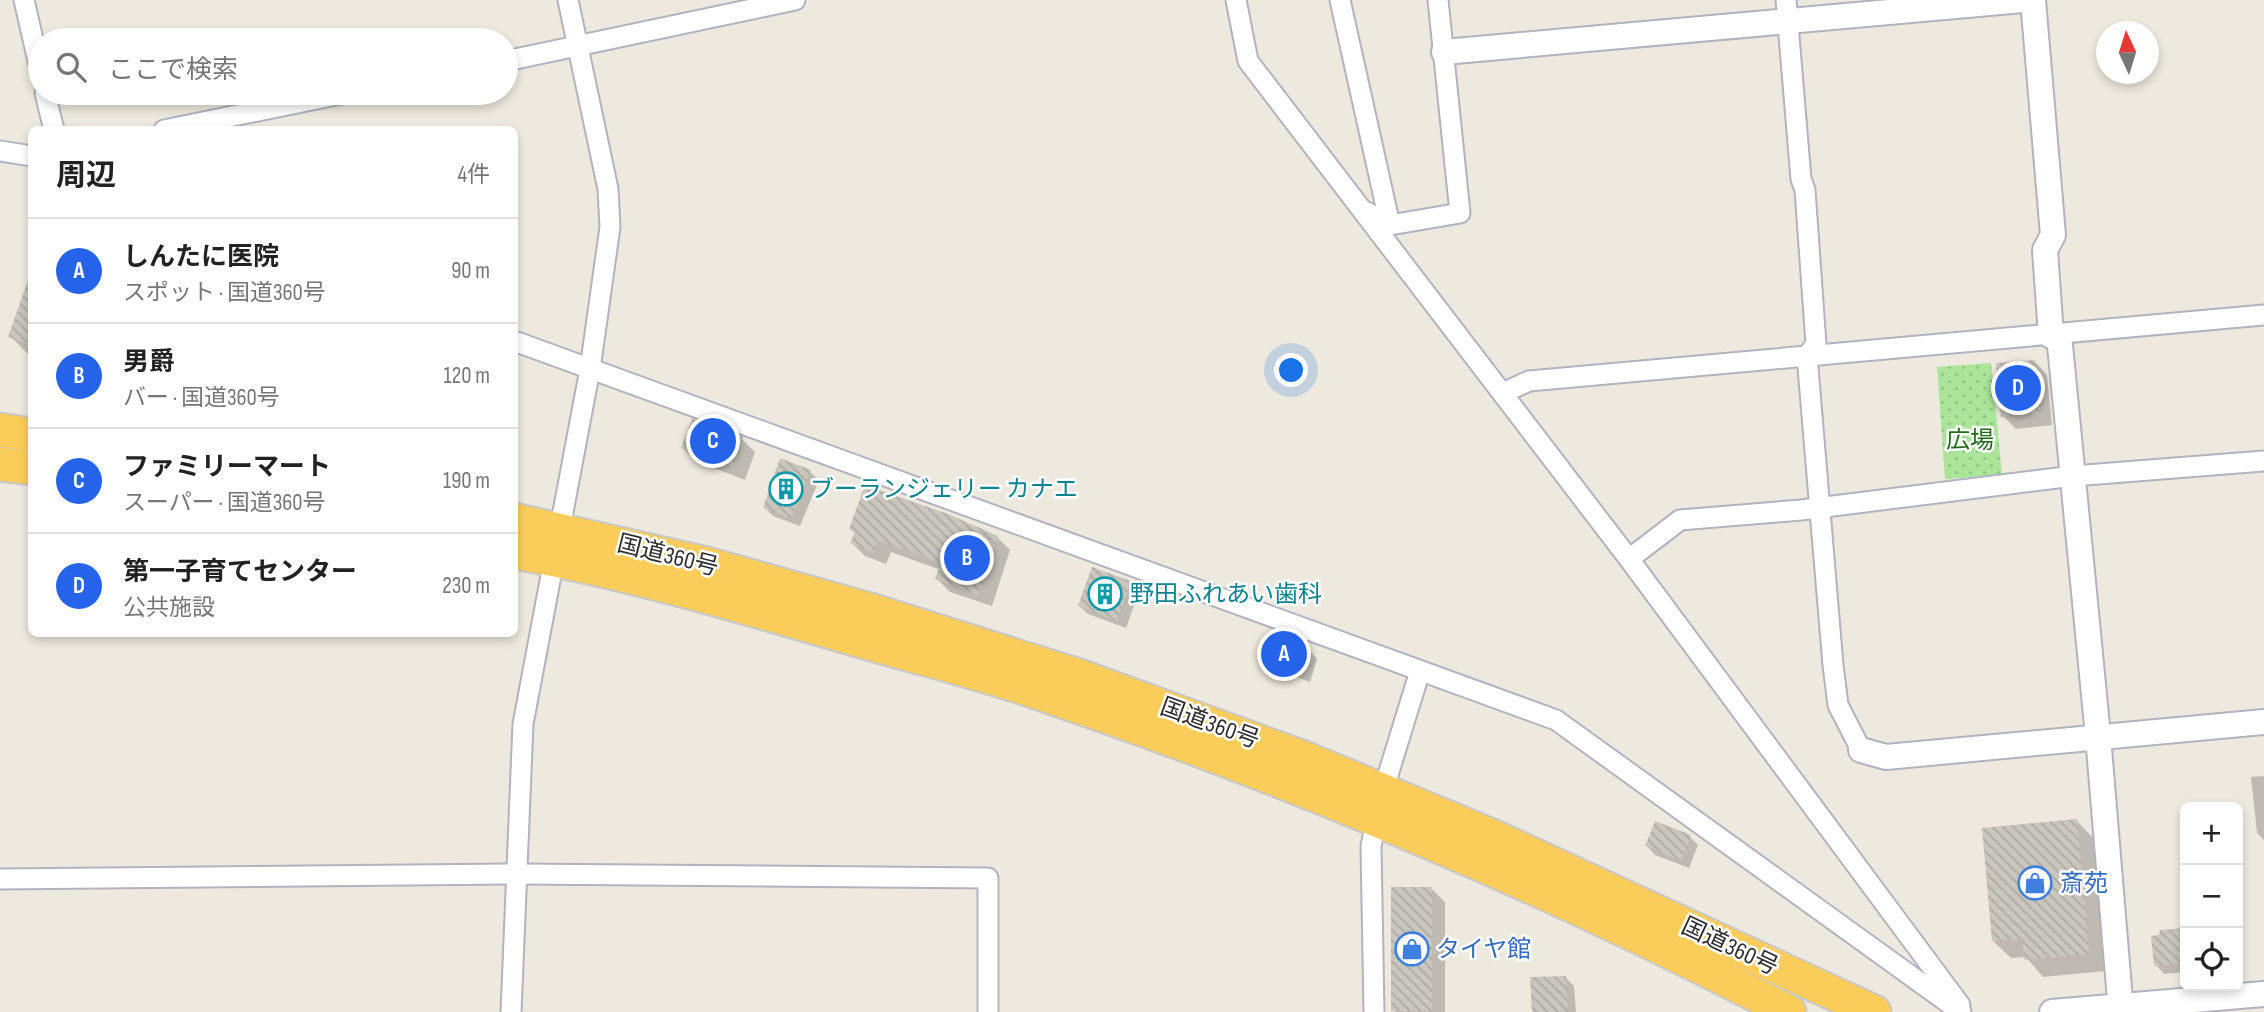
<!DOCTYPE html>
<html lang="ja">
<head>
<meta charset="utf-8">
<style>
  body { margin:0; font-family:"Sofia Sans Condensed","Noto Sans JP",sans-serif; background:#f6f6f6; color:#222 }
  .controls { position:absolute; right:21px; bottom:21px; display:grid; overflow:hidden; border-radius:10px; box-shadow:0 4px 10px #0003 }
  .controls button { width:63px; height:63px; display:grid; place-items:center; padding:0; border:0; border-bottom:2px solid #e0e0e0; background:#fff; color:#222; font:35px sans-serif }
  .compass { position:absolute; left:2096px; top:21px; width:63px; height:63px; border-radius:50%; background:#fff; box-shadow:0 4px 10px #0003; rotate:356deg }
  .you { position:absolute; left:1292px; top:371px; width:24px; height:24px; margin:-18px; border:5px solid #fff; border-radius:50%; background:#1a73e8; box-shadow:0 0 0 10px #1a73e833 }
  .badge { display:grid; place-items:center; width:46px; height:46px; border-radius:50%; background:#2563eb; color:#fff; font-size:23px; font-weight:700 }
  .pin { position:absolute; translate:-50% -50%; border:4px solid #fff; box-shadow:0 2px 7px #0006 }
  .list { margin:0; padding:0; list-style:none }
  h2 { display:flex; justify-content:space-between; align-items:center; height:91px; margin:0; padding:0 28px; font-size:30px }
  h2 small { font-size:23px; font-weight:400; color:#767676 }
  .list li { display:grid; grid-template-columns:46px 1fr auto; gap:21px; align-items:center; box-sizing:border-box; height:105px; padding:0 28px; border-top:2px solid #e0e0e0 }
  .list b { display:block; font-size:26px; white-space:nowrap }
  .list p { margin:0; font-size:23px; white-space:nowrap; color:#767676 }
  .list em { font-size:23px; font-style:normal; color:#767676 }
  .icon { flex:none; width:38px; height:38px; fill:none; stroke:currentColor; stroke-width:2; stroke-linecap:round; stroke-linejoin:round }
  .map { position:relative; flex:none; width:2264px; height:1012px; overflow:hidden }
  .search { position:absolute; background:#fff; box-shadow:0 4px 10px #0003; left:28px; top:28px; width:490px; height:77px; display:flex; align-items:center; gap:18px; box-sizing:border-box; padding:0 24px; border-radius:38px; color:#767676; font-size:26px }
  .panel { position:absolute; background:#fff; box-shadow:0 4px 10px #0003; left:28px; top:126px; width:490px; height:511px; border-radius:10px }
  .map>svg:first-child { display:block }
  .park { fill:url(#park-dots) }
  .shadow { fill:#0003 }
  .building { fill:url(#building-back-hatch) }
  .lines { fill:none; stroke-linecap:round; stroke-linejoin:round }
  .minor-casing { stroke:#b2b2c0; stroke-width:23 }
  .tertiary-casing { stroke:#b2b2c0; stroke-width:28 }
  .trunk-casing { stroke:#c8c8c8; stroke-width:37 }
  .minor { stroke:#fff; stroke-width:19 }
  .tertiary { stroke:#fff; stroke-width:24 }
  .trunk { stroke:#facc5a; stroke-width:33 }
  .labels { text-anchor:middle; stroke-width:5; stroke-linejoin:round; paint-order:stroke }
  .park-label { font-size:24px; fill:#206c19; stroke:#fff }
  .culture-label { font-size:24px; fill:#0d838f; stroke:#fff; text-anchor:start }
  .street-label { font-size:24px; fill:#2c2c2c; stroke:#fff }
  .shop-label { font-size:24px; fill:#366cbe; stroke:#fff; text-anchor:start }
</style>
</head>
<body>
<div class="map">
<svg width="2264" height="1012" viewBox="0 0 2264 1012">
  <defs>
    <pattern id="park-dots" width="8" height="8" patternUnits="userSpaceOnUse" patternTransform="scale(1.75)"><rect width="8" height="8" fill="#aae599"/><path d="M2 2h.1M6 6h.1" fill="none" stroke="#92c584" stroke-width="1.8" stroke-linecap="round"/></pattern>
    <pattern id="building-back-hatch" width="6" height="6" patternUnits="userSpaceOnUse" patternTransform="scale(1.75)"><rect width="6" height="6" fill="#c9c6bd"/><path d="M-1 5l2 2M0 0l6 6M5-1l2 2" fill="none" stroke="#adaaa3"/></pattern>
  </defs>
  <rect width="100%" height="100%" fill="#eee9de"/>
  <!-- park -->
  <path class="park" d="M 1991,363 L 2002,475 L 1945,479 L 1937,367 Z"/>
  <!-- shadow -->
  <g class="shadow">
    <path d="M 32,274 L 32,358 L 10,336 Z"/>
    <path d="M 2034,361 L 2047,375 L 2052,425 L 2016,429 L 2003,416 Z"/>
    <path d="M 693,421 L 742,439 L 755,452 L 745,480 L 696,461 L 683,448 Z"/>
    <path d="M 810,472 L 819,480 L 800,526 L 773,516 L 765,508 Z"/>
    <path d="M 851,529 L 997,537 L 1010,550 L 992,606 L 950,592 L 937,579 L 941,570 L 891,552 L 886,564 L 865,556 L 852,543 L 856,534 Z"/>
    <path d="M 1130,582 L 1139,591 L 1126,628 L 1088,614 L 1080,606 Z"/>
    <path d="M 1309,650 L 1317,659 L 1310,682 L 1270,667 L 1261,658 Z"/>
    <path d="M 2264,776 L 2264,840 L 2257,833 L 2251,777 Z"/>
    <path d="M 2077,821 L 2094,839 L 2106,971 L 2043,977 L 2026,957 L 2011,958 L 1993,941 Z"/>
    <path d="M 1690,837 L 1698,845 L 1689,868 L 1655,855 L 1647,846 Z"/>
    <path d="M 1432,889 L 1445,902 L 1445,1012 L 1395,1012 L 1393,1010 Z"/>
    <path d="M 2185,930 L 2185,972 L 2164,974 L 2156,965 L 2162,932 Z"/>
    <path d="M 1566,978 L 1574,986 L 1576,1012 L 1534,1012 Z"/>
  </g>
  <!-- building -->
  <g class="building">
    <path d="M 29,277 L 32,277 L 32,345 L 8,337 Z"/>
    <path d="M 2035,360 L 2040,413 L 2001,417 L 1996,363 Z"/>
    <path d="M 692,419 L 743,437 L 732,468 L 681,448 Z"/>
    <path d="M 780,458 L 811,470 L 791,519 L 763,508 Z"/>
    <path d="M 865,485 L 948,514 L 998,536 L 978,595 L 935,579 L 941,563 L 878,540 L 873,552 L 850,543 L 855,532 L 849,529 Z"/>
    <path d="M 1092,567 L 1131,581 L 1117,621 L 1078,606 Z"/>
    <path d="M 1268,634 L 1310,649 L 1302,675 L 1259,658 Z"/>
    <path d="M 2077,819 L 2089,954 L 2024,960 L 2022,939 L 1992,941 L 1982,828 Z"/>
    <path d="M 1655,821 L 1691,835 L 1681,861 L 1645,846 Z"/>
    <rect x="1391" y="887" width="41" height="124"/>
    <path d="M 2185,928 L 2185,963 L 2154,966 L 2151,936 L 2159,935 L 2160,930 Z"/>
    <path d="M 1566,976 L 1568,1012 L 1532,1012 L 1530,977 Z"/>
  </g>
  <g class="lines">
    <defs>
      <g id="minor">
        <path d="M 24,0 L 40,70"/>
        <path d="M 1236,0 L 1248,61 L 1629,559 L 1960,1005"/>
        <path d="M 1340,0 L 1390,225"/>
        <path d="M 1786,0 L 1801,179 L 1805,190 L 1816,344 L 1807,356 L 1833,665 L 1838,705 L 1861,750"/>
        <path d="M 506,61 L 795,0"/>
        <path d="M 45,93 L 54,130"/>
        <path d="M 164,130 L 346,93"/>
        <path d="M 0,151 L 32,156"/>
        <path d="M 1367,212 L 1390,225 L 1460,213 L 1438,0"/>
        <path d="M 514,341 L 1556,720 L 1961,1012"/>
        <path d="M 1503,393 L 1529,381 L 2264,315"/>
        <path d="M 1629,559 L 1680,520 L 1801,510 L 2073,476 L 2264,461"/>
        <path d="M 0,879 L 518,874 L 988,878 L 988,1012"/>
        <path d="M 511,1012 L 523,724 L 590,369 L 610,227 L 608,189 L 568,0"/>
        <path d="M 1374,1012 L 1371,846 L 1383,791 L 1420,671"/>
      </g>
      <g id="tertiary">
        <path d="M 2033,0 L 2053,235 L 2045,250 L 2051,336"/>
        <path d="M 1444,52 L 2023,0"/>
        <path d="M 2059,335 L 2098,736 L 2121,1012"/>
        <path d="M 1861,750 L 1886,757 L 2264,722"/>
        <path d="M 2052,1012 L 2264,994"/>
      </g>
      <g id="trunk">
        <path d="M 0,430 L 32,435"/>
        <path d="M 0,464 L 32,468"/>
        <path d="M 514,520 L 707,564 L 870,610 L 1079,676 L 1304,758 L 1492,836 L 1874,1012"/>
        <path d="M 514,552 C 631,573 745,607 858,640 C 919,658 982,673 1042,694 C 1298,781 1549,887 1789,1012"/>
      </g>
    </defs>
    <!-- minor casing -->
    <use href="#minor" class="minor-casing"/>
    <!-- tertiary casing -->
    <use href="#tertiary" class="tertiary-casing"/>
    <!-- trunk casing -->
    <use href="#trunk" class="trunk-casing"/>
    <!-- minor -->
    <use href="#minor" class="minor"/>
    <!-- tertiary -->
    <use href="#tertiary" class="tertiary"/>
    <!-- trunk -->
    <use href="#trunk" class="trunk"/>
  </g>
  <!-- icons -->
  <defs>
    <symbol id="building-ring" viewBox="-11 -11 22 22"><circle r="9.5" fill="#fff" stroke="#0f9aa8" stroke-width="1.5"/><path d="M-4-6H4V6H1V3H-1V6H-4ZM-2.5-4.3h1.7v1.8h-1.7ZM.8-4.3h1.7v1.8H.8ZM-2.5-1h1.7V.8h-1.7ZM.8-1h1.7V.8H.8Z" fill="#0f9aa8"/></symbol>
    <symbol id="shop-ring" viewBox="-11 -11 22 22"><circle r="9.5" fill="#fff" stroke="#3f7fe0" stroke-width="1.5"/><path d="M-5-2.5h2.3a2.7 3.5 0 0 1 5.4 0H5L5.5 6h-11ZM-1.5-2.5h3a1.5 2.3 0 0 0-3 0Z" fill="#3f7fe0"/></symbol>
  </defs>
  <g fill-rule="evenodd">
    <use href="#building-ring" x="767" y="470" width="38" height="38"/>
    <use href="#building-ring" x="1086" y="575" width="38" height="38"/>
    <use href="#shop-ring" x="2016" y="864" width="38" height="38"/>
    <use href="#shop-ring" x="1393" y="930" width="38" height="38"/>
  </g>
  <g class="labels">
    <!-- park labels -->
    <g class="park-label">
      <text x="1970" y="448">広場</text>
    </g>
    <!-- culture labels -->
    <g class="culture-label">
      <text x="810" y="497">ブーランジェリー カナエ</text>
      <text x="1130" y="602">野田ふれあい歯科</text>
    </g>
    <!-- street labels -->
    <g class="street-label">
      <text transform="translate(668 555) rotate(14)" y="8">国道360号</text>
      <text transform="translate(1210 723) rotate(20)" y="8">国道360号</text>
      <text transform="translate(1730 946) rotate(25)" y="8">国道360号</text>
    </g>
    <!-- shop labels -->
    <g class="shop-label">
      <text x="2060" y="891">斎苑</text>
      <text x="1436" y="957">タイヤ館</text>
    </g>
  </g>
</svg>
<div class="controls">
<button>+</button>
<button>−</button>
<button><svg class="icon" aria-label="locate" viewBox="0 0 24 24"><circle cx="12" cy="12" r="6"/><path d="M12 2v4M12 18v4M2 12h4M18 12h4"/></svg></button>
</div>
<svg class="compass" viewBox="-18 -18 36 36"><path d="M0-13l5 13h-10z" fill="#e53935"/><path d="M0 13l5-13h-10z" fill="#767676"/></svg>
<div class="you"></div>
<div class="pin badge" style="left:1284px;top:654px">A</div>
<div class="pin badge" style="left:967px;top:558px">B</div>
<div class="pin badge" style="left:713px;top:441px">C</div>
<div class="pin badge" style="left:2018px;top:388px">D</div>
<div class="search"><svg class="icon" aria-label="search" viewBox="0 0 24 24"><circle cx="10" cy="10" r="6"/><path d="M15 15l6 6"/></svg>ここで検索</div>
<section class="panel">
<h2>周辺<small>4件</small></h2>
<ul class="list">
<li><span class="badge">A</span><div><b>しんたに医院</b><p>スポット · 国道360号</p></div><em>90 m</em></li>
<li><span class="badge">B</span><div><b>男爵</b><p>バー · 国道360号</p></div><em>120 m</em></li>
<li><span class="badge">C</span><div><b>ファミリーマート</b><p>スーパー · 国道360号</p></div><em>190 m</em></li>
<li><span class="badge">D</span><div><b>第一子育てセンター</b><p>公共施設</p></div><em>230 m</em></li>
</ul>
</section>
</div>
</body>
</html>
